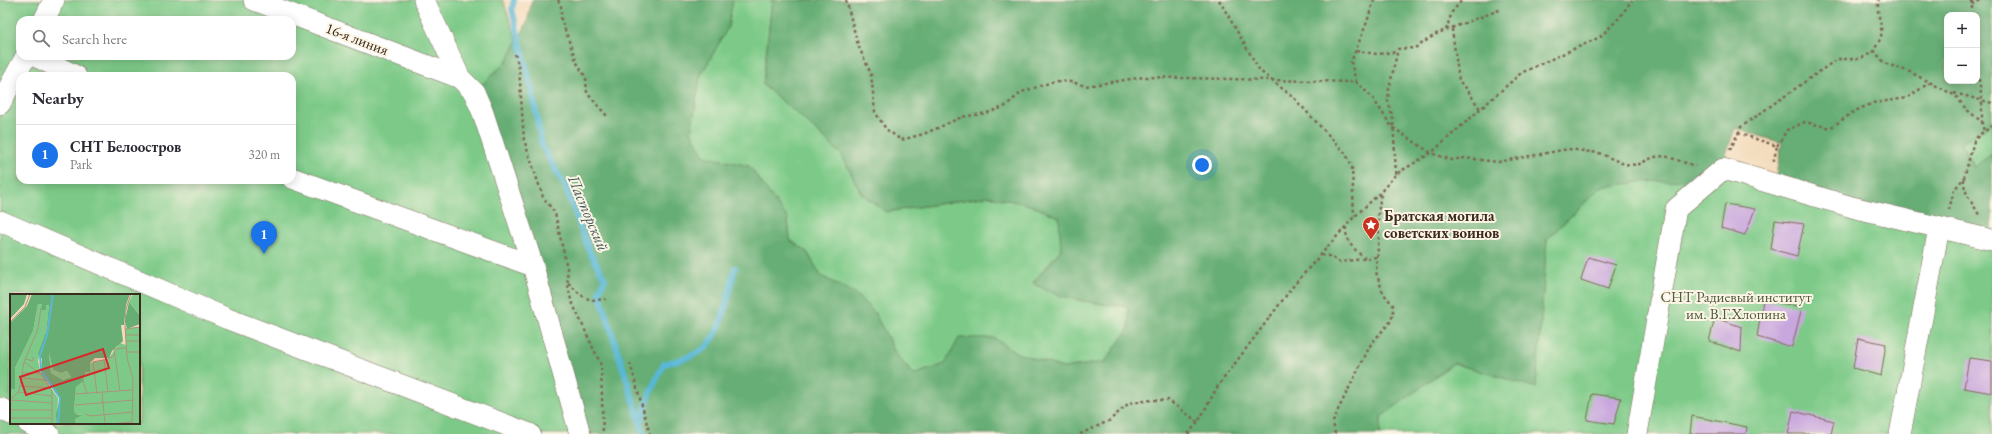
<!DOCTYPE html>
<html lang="en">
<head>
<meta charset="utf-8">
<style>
  body { margin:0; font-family:"EB Garamond",serif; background:#f2f2f3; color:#2b2b33 }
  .controls { position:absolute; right:12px; top:12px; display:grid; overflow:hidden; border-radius:8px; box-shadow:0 2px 10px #0003 }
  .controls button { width:36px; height:36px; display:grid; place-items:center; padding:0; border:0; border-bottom:1px solid #e1e1e2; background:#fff; color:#2b2b33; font:20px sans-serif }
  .you { position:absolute; left:1202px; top:165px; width:14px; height:14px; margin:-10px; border:3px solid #fff; border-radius:50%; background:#1a73e8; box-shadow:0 0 0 6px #1a73e833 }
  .badge { display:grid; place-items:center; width:26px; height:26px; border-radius:50%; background:#1a73e8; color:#fff; font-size:13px; font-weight:700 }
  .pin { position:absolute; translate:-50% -33px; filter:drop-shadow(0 1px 2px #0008) }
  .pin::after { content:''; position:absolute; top:21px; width:14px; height:12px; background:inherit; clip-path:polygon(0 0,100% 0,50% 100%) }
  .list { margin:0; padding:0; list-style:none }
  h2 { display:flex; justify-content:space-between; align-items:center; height:52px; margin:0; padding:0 16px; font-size:17px }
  h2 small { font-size:13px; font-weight:400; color:#7c7c81 }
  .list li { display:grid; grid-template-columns:26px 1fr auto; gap:12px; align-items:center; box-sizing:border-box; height:60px; padding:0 16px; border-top:1px solid #e1e1e2 }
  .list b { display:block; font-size:15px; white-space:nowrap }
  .list p { margin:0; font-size:13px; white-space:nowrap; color:#7c7c81 }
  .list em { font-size:13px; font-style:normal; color:#7c7c81 }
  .icon { flex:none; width:22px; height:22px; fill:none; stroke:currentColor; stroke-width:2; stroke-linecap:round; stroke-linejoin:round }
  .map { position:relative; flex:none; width:1992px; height:434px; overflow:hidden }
  .search { position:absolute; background:#fff; box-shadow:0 2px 10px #0003; left:16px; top:16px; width:280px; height:44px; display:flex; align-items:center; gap:10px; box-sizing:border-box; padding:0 14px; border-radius:12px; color:#7c7c81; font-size:15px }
  .panel { position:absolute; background:#fff; box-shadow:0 2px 10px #0003; left:16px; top:72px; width:280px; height:112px; border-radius:12px }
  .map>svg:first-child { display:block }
  .green { fill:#7dca88; stroke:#5c7a53; fill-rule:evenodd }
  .forest { fill:#66ae74; stroke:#506c49; fill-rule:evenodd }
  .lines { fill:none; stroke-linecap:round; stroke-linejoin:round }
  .stream { stroke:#58b8d6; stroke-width:6 }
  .building { fill:#c8a6de }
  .minor-casing { stroke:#7b6855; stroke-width:22 }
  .path { stroke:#7b6855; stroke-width:2.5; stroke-dasharray:3 3; stroke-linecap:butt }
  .minor { stroke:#fff; stroke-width:21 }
  .labels { text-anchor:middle; stroke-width:4; stroke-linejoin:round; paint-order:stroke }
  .street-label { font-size:15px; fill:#3b2a1e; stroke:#fcf5e5 }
  .poi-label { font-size:15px; font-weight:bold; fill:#3b2a1e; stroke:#fcf5e5; text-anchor:start }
  .park-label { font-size:15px; fill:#4f5a3e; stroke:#fcf5e5 }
  .water-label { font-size:16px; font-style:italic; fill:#455c5e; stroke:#fcf5e5 }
  .inset-river { fill:none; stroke:#58b8d6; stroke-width:2 }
  .inset-road { fill:none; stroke:#a9947c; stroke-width:1 }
  .view { fill:#d62828; fill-opacity:0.15; stroke:#d62828; stroke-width:2 }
  .inset-edge { fill:none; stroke:#3b2a1e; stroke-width:2 }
</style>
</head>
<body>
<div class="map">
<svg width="1992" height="434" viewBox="0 0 1992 434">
  <rect width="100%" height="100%" fill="#fcf5e5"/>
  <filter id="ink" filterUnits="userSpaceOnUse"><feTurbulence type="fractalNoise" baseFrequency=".025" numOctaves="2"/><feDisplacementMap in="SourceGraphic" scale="8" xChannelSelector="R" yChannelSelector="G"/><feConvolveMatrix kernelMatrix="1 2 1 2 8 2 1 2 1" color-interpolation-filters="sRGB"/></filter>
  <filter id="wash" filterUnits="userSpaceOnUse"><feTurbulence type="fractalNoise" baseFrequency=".012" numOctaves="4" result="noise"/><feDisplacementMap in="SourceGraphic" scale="16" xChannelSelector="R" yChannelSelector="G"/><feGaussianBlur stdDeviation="0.9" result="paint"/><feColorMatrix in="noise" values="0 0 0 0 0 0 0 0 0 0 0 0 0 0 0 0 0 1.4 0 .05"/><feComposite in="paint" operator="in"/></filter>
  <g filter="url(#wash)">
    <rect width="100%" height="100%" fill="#f3daba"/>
    <!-- green -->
    <g class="green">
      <path d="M 0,0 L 503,0 L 517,42 L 507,61 L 474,93 L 580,434 L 0,434 ZM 20,20 L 292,20 L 292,56 L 20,56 ZM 20,76 L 292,76 L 292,180 L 20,180 ZM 11,295 L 139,295 L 139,423 L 11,423 Z"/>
      <path d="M 733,0 L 772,0 L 763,85 L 799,115 L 842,155 L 861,193 L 886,212 L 989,196 L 1027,204 L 1060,217 L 1061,249 L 1033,283 C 1060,300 1096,303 1128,307 L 1129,328 L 1105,362 L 1063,368 L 1017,353 L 994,338 L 945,364 L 913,375 L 896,354 L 874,312 L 856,294 L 821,276 L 807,252 L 790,240 L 788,219 L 749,166 L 704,157 L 691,132 L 700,77 L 728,27 Z"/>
      <path d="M 1992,123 L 1992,154 L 1974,167 L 1961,142 Z"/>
      <path d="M 1721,169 L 1992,240 L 1992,434 L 1380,434 L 1381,417 L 1453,363 L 1536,387 L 1547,239 L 1601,187 Z"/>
    </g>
    <!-- forest -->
    <path class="forest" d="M 532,0 L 733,0 L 728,27 L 700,77 L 691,132 L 704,156 L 749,166 L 788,219 L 790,240 L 807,252 L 821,276 L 856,294 L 874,312 L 896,354 L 913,375 L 945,364 L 959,338 L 994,338 L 1017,353 L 1063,368 L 1105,362 L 1129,328 L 1128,307 C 1096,303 1060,300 1033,283 L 1061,250 L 1059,217 L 1027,204 L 989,196 L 886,212 L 861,193 L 842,155 L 799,115 L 763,85 L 772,0 L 1992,0 L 1992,123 L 1961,143 L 1974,167 L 1992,154 L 1992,240 L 1775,181 L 1782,143 L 1735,128 L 1721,169 L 1712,179 L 1640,182 L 1601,187 L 1547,239 L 1536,388 L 1453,363 L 1381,417 L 1380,434 L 580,434 L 474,92 L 507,61 L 527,23 ZM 1947,15 L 1977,15 L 1977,81 L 1947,81 Z"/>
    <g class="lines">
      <!-- stream -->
      <g class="stream">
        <path d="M 514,0 L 512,9 L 532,90 L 542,146 L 565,186 L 589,251 L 605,279 L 599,292 L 644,434"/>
        <path d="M 641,423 C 645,402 654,383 664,364 C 678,360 699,356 709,344 C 724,325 729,291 735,268"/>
      </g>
    </g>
    <g id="blocks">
      <!-- building -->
      <g class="building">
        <path d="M 1725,204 L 1755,209 L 1745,235 L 1721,228 Z"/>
        <path d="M 1775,220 L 1804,224 L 1797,256 L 1771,249 Z"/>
        <path d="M 1588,257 L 1616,265 L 1608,289 L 1581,280 Z"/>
        <path d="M 1763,300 L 1802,307 L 1792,347 L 1757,337 Z"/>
        <path d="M 1715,318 L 1742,327 L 1741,352 L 1709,341 Z"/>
        <path d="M 1858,338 L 1886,344 L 1881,376 L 1853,368 Z"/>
        <path d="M 1969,358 L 1992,361 L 1992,393 L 1964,388 Z"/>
        <path d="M 1592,394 L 1621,398 L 1614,424 L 1587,420 Z"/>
        <path d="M 1793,411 L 1834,421 L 1831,434 L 1788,434 Z"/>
        <path d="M 1692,416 L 1747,427 L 1746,434 L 1690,434 Z"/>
      </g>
    </g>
  </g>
  <g filter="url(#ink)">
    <use href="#blocks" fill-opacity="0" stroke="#7b6855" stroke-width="1"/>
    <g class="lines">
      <defs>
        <g id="minor">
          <path d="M 254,0 L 460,78"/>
          <path d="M 424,0 L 460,78 L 474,92 L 483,113 L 533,266 L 580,434"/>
          <path d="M 44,20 L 54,0"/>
          <path d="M 35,56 L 76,76"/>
          <path d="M 0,104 L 26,56"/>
          <path d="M 292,178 L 533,266"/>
          <path d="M 0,221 L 228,319 L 530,434"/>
          <path d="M 0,408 L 11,414"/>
          <path d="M 28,423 L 49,434"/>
          <path d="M 1637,434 L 1676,209 L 1723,169 L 1852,207 L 1992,240"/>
          <path d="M 1900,434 L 1939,228"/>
        </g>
      </defs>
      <!-- minor casing -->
      <use href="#minor" class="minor-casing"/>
      <!-- path -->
      <g class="path">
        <path d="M 558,0 L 561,6 L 561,19 L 577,63 L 586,78 L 587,93 L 607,116"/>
        <path d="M 846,0 L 858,45 L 871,74 L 875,112 L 886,129 L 901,140 L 924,134 L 962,117 L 987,113 L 1004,107 L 1022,92 L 1055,81 L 1072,82 L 1086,86 L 1144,77 L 1356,82 L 1372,97 L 1392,127 L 1431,153 L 1451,160 L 1465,158 L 1498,162 L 1568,149 L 1599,153 L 1624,164 L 1637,165 L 1654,157 L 1665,156 L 1695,166"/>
        <path d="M 1219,0 L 1260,71 L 1293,97 L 1346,154 L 1352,167 L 1354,216"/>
        <path d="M 1972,4 L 1981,0"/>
        <path d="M 1972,15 L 1972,0"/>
        <path d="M 1452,29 L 1459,81 L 1466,88 L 1480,109"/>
        <path d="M 1446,30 L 1452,12 L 1462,0"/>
        <path d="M 1874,50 L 1884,63 L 1910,72 L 1956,96 L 1966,109 L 1982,122 L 1984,132"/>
        <path d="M 1356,51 L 1377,54 L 1396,52"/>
        <path d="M 515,54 L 519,68 L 524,140 L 543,197 L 555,213 L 567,268 L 568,286 L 571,300 L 601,365 L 603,434"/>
        <path d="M 1977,67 L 1982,100 L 1982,122"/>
        <path d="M 1356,82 L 1351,62 L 1367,22 L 1374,0"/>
        <path d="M 1954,93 L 1992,103"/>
        <path d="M 1738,133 L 1777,146 L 1773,164"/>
        <path d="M 1777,146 L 1787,130 L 1805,122 L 1830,128 L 1855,111 L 1873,103 L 1907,98 L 1929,83"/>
        <path d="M 1730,150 L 1741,127 L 1837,59 L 1858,59 L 1872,53 C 1875,48 1880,41 1881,36 C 1883,24 1875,11 1879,0"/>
        <path d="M 1396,174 L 1393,119 L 1388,101 L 1389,89 L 1398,49 L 1415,48 L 1438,33 L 1502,9"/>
        <path d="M 1964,179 C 1963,194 1974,204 1980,217"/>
        <path d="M 1949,210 L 1954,190 L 1964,178 L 1974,141 L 1979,135 L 1992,126"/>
        <path d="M 1346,227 C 1345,241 1354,250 1365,258"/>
        <path d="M 1321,255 L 1329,256 L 1340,262 L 1377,257"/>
        <path d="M 568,283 C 584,297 584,302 606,299"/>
        <path d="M 630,363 L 650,434"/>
        <path d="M 1080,434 L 1109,421 L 1129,403 L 1152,400 L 1168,400 L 1198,422"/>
        <path d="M 1188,434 L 1198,422 L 1218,386 L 1294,285 L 1354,217 L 1379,194 L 1396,174 L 1431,153 L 1521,73 L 1600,37 L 1620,17 L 1632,0"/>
        <path d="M 1335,434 L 1333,422 L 1339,408 L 1371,344 L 1391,321 L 1393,312 L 1393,305 L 1383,293 L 1376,272 L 1379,235 L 1378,215 L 1381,192"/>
      </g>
      <!-- minor -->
      <use href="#minor" class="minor"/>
    </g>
  </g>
  <!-- icons -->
  <defs>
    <symbol id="sight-pin" viewBox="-11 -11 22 30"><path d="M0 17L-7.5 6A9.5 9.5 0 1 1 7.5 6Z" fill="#c8321e" stroke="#fcf5e5"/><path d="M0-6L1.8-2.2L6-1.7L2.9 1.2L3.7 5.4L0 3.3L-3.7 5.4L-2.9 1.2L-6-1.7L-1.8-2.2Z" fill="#fff"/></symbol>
  </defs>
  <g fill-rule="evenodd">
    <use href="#sight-pin" x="1361" y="215" width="20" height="27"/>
  </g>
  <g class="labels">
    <!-- street labels -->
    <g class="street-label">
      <text transform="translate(357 39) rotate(21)" y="5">16-я линия</text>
    </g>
    <!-- poi labels -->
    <g class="poi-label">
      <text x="1384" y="221">Братская могила<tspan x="1384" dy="17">советских воинов</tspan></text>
    </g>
    <!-- park labels -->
    <g class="park-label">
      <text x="1736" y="302">СНТ Радиевый институт<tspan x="1736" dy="17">им. В.Г.Хлопина</tspan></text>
    </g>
    <!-- water labels -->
    <g class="water-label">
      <text transform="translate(589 213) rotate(67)" y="6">Пасторский</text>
    </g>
  </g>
  <!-- overview -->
  <g transform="translate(10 294)">
    <rect width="130" height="130" fill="#f3daba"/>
    <path d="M 123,0 L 130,0 L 130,22 L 119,8 ZM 28,10 L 32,10 L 36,16 L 36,11 L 39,11 L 36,38 L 28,67 L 31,80 L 48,104 L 47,128 L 47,130 L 0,130 L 0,95 L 5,95 L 5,74 L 23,37 ZM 129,30 L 130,30 L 130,130 L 66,130 L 65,125 L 71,120 L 66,120 L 64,117 L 66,93 L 74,84 L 80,69 L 98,65 L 110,49 L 116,51 L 115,35 L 129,33 ZM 39,59 L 43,76 L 49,79 L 57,77 L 61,83 L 53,86 L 41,79 Z" fill="#7dca88"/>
    <path d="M 0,0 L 17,0 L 14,10 L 0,25 ZM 22,0 L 120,0 L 116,11 L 114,31 L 111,31 L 113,47 L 102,57 L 99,64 L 85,64 L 80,69 L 80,78 L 76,78 L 73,87 L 66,93 L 64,117 L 66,120 L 72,121 L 65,125 L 66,130 L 47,130 L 46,121 L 50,104 L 31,80 L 32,65 L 28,60 L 36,38 L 39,11 L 36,11 L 36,16 L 31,16 L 32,10 L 28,10 L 23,37 L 5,74 L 5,95 L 0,95 L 0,29 L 17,12 ZM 39,59 L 43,76 L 50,79 L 57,77 L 61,83 L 53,86 L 41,79 ZM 119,8 L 130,22 L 130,30 L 117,35 L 115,27 Z" fill="#66ae74" fill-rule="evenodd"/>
    <path class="inset-river" d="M 43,0 L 37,41 L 30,61 L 31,76 L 50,104 L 48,130"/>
    <path class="inset-road" d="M 121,0 L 116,15 L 115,31 L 117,64 L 123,85 L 122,130M 0,28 L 15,13 L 20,0M 115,35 L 130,33M 116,41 L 130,41M 116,47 L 130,47M 117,58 L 130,58M 15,65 L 23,67 L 23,63M 94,66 L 98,98M 14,68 L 32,81 L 42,97 L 42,130M 12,79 L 30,79M 72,83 L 77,100M 12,84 L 36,86M 10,92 L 41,94M 110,97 L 104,55 L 116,54M 8,98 L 42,102M 92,99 L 95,130M 65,100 L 122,96M 87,100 L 83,68 L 98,65 L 105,61M 2,104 L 9,97 L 14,68 L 28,35 L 31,14M 1,106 L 42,109M 65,111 L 124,106M 0,116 L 42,116M 75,120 L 80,122 L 123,118M 0,124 L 42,124M 100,130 L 122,128"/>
    <path class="view" d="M 93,55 L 99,74 L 16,101 L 10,83 Z"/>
    <rect width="130" height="130" class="inset-edge"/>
  </g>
</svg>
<div class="controls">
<button>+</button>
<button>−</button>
</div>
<div class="you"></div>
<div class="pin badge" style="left:264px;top:254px">1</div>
<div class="search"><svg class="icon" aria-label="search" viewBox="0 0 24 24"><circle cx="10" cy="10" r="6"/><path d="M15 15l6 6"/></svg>Search here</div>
<section class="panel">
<h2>Nearby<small></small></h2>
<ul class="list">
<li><span class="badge">1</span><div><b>СНТ Белоостров</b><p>Park</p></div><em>320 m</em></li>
</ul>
</section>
</div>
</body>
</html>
